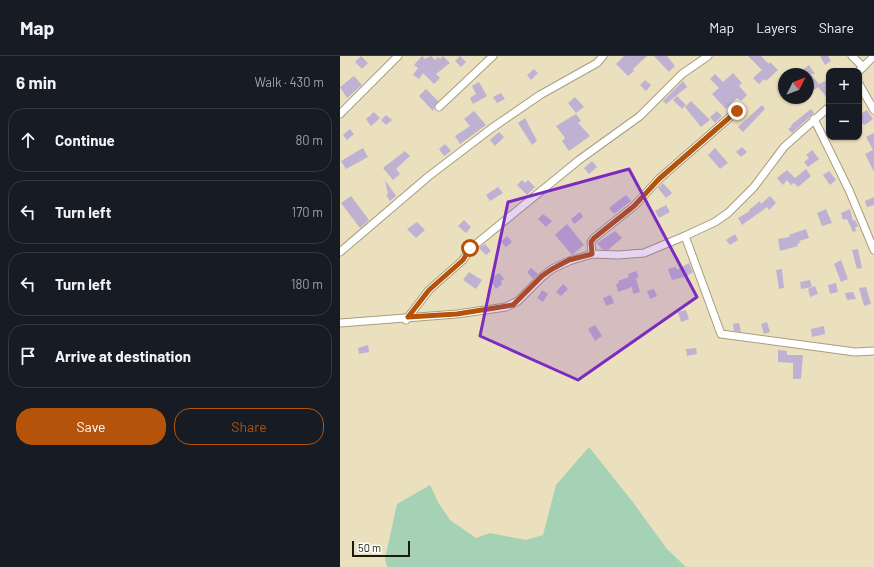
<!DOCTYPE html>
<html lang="en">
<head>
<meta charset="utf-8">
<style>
  body { margin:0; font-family:Barlow,sans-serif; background:#242831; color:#f1f3f6 }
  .controls { position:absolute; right:12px; top:12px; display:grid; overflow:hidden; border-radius:8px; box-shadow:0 1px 3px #0004 }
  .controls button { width:36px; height:36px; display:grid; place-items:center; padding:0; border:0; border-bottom:1px solid #363941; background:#171b24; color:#f1f3f6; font:20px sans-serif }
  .compass { position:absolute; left:438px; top:12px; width:36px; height:36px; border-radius:50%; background:#171b24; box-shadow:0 1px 3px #0004; rotate:48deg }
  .scale { position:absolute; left:12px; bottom:10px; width:58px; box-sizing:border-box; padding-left:4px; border:2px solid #1d190c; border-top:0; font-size:11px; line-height:14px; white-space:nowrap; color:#1d190c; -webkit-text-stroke:3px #fff; paint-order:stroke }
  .stop { position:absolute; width:12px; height:12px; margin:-9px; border:3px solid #b45309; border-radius:50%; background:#fff }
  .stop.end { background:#b45309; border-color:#fff; box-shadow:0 1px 4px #0008 }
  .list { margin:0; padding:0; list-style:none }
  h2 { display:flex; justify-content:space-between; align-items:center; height:52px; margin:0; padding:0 16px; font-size:17px }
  h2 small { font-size:13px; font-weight:400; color:#9ea1a6 }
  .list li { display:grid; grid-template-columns:26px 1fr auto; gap:12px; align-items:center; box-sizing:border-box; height:64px; margin:0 8px 8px; padding:0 8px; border:1px solid #363941; border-radius:16px }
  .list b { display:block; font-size:15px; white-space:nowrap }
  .list em { font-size:13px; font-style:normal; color:#9ea1a6 }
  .actions { display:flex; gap:8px; padding:12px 16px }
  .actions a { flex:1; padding:9px 0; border:1px solid #b45309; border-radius:16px; text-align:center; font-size:14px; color:#b45309 }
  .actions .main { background:#b45309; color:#fff }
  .icon { flex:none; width:22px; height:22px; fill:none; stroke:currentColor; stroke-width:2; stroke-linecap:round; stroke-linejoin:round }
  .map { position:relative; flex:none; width:534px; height:511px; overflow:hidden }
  header { display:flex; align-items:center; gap:24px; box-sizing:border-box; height:56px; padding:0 20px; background:#171b24; border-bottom:1px solid #363941 }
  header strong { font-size:19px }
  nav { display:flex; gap:22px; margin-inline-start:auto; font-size:14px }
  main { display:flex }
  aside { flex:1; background:#171b24 }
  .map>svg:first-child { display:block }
  .green { fill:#a5d1b4 }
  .building { fill:#beb1d1 }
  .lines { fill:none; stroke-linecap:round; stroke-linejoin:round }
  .minor-casing { stroke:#a89d7d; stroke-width:9 }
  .minor { stroke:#fff; stroke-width:7 }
  .route { stroke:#b45309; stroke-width:5 }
  .marked { fill:#7b2cbf; fill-opacity:0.2; stroke:#7b2cbf; stroke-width:3; stroke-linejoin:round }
</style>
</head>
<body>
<header>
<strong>Map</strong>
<nav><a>Map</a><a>Layers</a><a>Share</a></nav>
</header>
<main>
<aside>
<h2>6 min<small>Walk · 430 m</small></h2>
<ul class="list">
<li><svg class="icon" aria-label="ahead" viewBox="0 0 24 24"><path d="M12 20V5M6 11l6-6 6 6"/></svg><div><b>Continue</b></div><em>80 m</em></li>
<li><svg class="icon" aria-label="left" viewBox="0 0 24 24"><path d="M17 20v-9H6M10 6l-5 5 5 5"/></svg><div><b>Turn left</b></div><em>170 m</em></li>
<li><svg class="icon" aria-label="left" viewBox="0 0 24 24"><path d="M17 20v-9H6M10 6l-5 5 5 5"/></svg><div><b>Turn left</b></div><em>180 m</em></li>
<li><svg class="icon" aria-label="arrive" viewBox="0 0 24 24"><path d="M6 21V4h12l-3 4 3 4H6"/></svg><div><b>Arrive at destination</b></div></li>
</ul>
<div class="actions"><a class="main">Save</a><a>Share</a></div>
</aside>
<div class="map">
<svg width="534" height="511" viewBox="0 0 534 511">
  <rect width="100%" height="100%" fill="#ebe0be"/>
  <!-- green -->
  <path class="green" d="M 249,391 L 292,445 L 327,493 L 346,511 L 47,511 L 45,503 L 57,448 L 90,429 L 98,446 L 110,464 L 136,482 L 150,477 L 186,484 L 203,479 L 216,429 Z"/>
  <!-- building -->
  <g class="building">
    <path d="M 21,0 L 28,7 L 22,13 L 15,6 Z"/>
    <path d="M 82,0 L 85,3 L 91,0 L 95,4 L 98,1 L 100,3 L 103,0 L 110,7 L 96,18 L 100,22 L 94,28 L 83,17 L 79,23 L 73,19 L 78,12 L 74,9 Z"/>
    <path d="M 120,0 L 126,6 L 121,11 L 115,5 Z"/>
    <path d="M 284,0 L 307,0 L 293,13 L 294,15 L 288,20 L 276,8 Z"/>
    <path d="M 314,0 L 327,0 L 335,10 L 329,16 Z"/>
    <path d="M 408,0 L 421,0 L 429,8 L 430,6 L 438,14 L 426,25 L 424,23 L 419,28 L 413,22 L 422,14 Z"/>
    <path d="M 480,0 L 488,0 L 491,5 L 485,9 Z"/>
    <path d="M 469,9 L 475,18 L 471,18 L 479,28 L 489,23 L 489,44 L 478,31 L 474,34 L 468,26 L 468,18 L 457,18 Z"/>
    <path d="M 194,13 L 198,17 L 191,24 L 187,19 Z"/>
    <path d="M 393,17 L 402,27 L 399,30 L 407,39 L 401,45 L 397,42 L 386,53 L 372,38 L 379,32 L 370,23 L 375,18 L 383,26 Z"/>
    <path d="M 14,20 L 22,29 L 7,42 L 0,31 Z"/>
    <path d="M 305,24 L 311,29 L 306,35 L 300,29 Z"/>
    <path d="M 343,25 L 347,31 L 326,48 L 323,45 Z"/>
    <path d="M 139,26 L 147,40 L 133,48 L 130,42 L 136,38 L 132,30 Z"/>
    <path d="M 86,33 L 98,45 L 93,55 L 79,40 Z"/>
    <path d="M 161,37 L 165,43 L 157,47 L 153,41 Z"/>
    <path d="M 337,40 L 346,49 L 342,53 L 333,44 Z"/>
    <path d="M 235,41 L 244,51 L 236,57 L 228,47 Z"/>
    <path d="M 351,45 L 370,64 L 361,71 L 345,51 Z"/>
    <path d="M 422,49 L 425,53 L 403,76 L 398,71 Z"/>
    <path d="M 471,53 L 474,57 L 452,77 L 448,73 L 452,70 L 451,69 Z"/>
    <path d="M 527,54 L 533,63 L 525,69 L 519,65 L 522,63 L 519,59 Z"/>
    <path d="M 134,55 L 146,69 L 120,88 L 115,80 L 130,70 L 124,63 Z"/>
    <path d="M 377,55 L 382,60 L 375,67 L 370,61 Z"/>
    <path d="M 34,56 L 40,62 L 31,70 L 26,63 Z"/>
    <path d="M 236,58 L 241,65 L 238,67 L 250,80 L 229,95 L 222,85 L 225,82 L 216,70 Z"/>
    <path d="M 46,59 L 52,64 L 46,69 L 41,64 Z"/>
    <path d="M 185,62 L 197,85 L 192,89 L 178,67 Z"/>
    <path d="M 10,73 L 14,78 L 7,84 L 3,79 Z"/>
    <path d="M 159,76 L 164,81 L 155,90 L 150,84 Z"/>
    <path d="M 534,77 L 534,116 L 525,98 L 533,94 L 526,81 Z"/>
    <path d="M 105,88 L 111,95 L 104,100 L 99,93 Z"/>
    <path d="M 402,91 L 407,96 L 401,101 L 396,96 Z"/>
    <path d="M 23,92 L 28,101 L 6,113 L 1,105 Z"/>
    <path d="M 375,92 L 388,107 L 380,113 L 368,99 Z"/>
    <path d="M 472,94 L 479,103 L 468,111 L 464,106 L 469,102 L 466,99 Z"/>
    <path d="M 65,95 L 70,100 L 56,113 L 60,118 L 53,124 L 43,112 Z"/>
    <path d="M 252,105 L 257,111 L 249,118 L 244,112 Z"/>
    <path d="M 466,113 L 471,120 L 458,131 L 454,127 L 451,129 L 447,124 L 443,129 L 437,122 L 447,114 L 455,122 Z"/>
    <path d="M 489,115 L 496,124 L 490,129 L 483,119 Z"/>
    <path d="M 45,124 L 56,140 L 50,145 L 46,139 L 48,138 Z"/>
    <path d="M 182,124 L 185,127 L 188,124 L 195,131 L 187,139 L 177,129 Z"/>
    <path d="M 323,127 L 332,137 L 326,142 L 318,132 Z"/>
    <path d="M 158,131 L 163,137 L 150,145 L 146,139 Z"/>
    <path d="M 286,139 L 291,145 L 274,158 L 269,152 Z"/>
    <path d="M 11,140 L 29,164 L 20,172 L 1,147 Z"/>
    <path d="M 430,140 L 436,147 L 429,154 L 427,151 L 402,169 L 398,162 L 410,155 L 409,154 L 420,145 L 421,148 Z"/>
    <path d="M 534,141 L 534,149 L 527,151 L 525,145 Z"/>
    <path d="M 326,149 L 330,156 L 319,162 L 315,155 Z"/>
    <path d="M 486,153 L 492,167 L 482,170 L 477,157 Z"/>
    <path d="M 510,153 L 513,165 L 515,164 L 518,170 L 515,172 L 516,175 L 513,176 L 507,163 L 503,164 L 501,157 Z"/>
    <path d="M 240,156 L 243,161 L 234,168 L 231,163 Z"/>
    <path d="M 203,158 L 212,165 L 206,171 L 198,163 Z"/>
    <path d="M 124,164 L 131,171 L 126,177 L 118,170 Z"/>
    <path d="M 77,166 L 85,174 L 76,182 L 67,173 Z"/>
    <path d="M 227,168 L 244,189 L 232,199 L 215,179 Z"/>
    <path d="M 466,173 L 469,182 L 459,185 L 460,187 L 457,188 L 458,190 L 440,195 L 438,183 L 450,181 L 449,179 Z"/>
    <path d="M 275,175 L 282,182 L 268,194 L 262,193 L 257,187 Z"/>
    <path d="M 395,178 L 398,184 L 390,189 L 386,184 Z"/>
    <path d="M 167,180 L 172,186 L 166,191 L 161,186 Z"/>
    <path d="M 145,188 L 151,195 L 146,199 L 139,192 Z"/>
    <path d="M 518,193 L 522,212 L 517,213 L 512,194 Z"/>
    <path d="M 501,204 L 508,223 L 501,226 L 494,208 Z"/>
    <path d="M 349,207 L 353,216 L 347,220 L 332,224 L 328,213 L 336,211 L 337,214 Z"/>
    <path d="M 191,212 L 198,218 L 193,223 L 187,216 Z"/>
    <path d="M 442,213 L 444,232 L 439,233 L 436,214 Z"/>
    <path d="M 296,215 L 299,221 L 296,222 L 300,236 L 293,238 L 292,231 L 278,236 L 276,228 L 279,227 L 278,225 L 289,221 L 288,218 Z"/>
    <path d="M 129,216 L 142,224 L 136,233 L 123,224 Z"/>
    <path d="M 159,217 L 164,223 L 161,225 L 162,228 L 156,233 L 150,223 Z"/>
    <path d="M 470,224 L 472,231 L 461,233 L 460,226 Z"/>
    <path d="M 496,227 L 498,236 L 490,238 L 488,229 Z"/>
    <path d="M 223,228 L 228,233 L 221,240 L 216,236 Z"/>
    <path d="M 475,230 L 478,238 L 470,241 L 468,233 Z"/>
    <path d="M 526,231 L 531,248 L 524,250 L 519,232 Z"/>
    <path d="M 314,233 L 317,240 L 310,243 L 307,235 Z"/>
    <path d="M 202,234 L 208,238 L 203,246 L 197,242 Z"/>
    <path d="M 513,236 L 516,243 L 507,244 L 505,237 Z"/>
    <path d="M 271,239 L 274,247 L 266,250 L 263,242 Z"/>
    <path d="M 346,254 L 349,263 L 341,266 L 338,256 Z"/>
    <path d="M 427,266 L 430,276 L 424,278 L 421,268 Z"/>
    <path d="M 399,267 L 401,276 L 394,275 L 393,268 Z"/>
    <path d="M 255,269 L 262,280 L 255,285 L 248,273 Z"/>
    <path d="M 484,270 L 485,278 L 472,281 L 471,273 Z"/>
    <path d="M 28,289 L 29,296 L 19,298 L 18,292 Z"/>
    <path d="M 356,292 L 357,298 L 347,300 L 346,293 Z"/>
    <path d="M 438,294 L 447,295 L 447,299 L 463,299 L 461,323 L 453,323 L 453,307 L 438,306 Z"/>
  </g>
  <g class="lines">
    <defs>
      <g id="minor">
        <path d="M 512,0 L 523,11"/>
        <path d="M 519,15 L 534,0"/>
        <path d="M 519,28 L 534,54"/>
        <path d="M 99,51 L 153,0"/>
        <path d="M 0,58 L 58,0"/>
        <path d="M 474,63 L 509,134 L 534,194"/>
        <path d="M 345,180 L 381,278 L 515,296 L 534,295"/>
        <path d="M 0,196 L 89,120 L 152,72 L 200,39 L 257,7 L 263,0"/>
        <path d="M 252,198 L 251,186 L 254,182 L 294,150 L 319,123 L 397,55"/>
        <path d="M 66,264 L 89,234 L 123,204 L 130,193 L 239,104 L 300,60 L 342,18 L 368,0"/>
        <path d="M 0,267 L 117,258 L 166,251 L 178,245 L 202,221 L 212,213 L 229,205 L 252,198 L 278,199 L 304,197 L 345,180 L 375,166 L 388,157 L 414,131 L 444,91 L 489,51"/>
      </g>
    </defs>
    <!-- minor casing -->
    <use href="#minor" class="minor-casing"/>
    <!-- minor -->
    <use href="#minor" class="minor"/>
  </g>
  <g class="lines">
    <!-- route -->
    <path class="route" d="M 130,192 L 123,204 L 89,234 L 68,261 L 117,258 L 173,249 L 202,220 L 212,213 L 229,204 L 252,198 L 251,186 L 254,182 L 294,150 L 319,123 L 397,55"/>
  </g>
  <!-- marked area -->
  <path class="marked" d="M 289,113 L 357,241 L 238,324 L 140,280 L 168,146 Z"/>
</svg>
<div class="controls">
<button>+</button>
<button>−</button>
</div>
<svg class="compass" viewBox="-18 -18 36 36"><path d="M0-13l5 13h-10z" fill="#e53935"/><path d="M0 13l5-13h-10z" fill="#9ea1a6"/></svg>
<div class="scale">50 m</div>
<div class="stop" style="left:130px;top:192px"></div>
<div class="stop end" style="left:397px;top:55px"></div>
</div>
</main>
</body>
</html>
